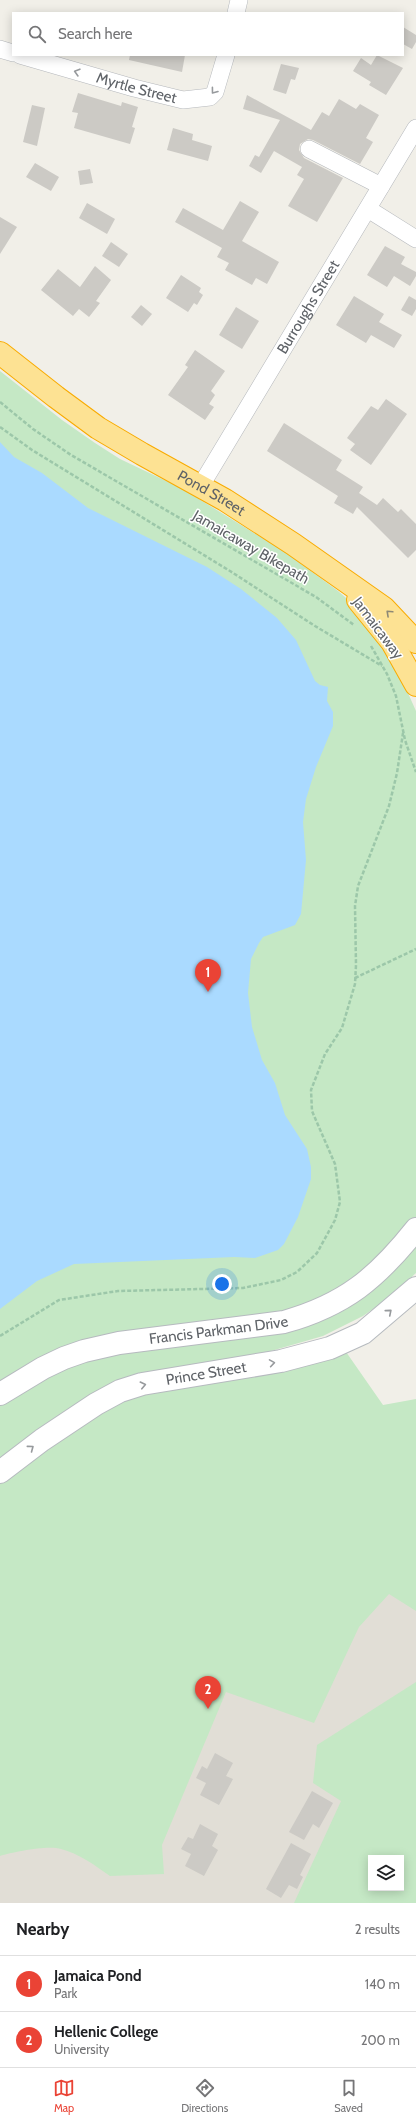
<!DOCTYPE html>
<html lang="en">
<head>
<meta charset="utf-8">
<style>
  body { margin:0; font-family:Cabin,sans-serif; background:#f2f2f2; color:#202124 }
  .controls { position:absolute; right:12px; bottom:12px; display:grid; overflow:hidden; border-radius:0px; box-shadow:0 2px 10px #0003 }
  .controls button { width:36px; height:36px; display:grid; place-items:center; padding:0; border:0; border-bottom:1px solid #e0e0e0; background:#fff; color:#202124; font:20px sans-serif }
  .you { position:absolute; left:222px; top:1284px; width:14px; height:14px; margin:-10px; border:3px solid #fff; border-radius:50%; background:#1a73e8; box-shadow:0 0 0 6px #1a73e833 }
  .badge { display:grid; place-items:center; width:26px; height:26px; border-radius:50%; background:#ea4335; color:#fff; font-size:13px; font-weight:700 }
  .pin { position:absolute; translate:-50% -33px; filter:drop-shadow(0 1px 2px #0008) }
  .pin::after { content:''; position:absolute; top:21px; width:14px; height:12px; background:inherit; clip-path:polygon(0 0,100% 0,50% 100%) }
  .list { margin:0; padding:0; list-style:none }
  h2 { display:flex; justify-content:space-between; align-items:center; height:52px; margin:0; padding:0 16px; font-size:17px }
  h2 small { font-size:13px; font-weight:400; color:#757577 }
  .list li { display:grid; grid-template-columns:26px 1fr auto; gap:12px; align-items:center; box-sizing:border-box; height:56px; padding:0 16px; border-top:1px solid #e0e0e0 }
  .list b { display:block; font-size:15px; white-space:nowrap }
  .list p { margin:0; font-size:13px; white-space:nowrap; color:#757577 }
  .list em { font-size:13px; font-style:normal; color:#757577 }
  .icon { flex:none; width:22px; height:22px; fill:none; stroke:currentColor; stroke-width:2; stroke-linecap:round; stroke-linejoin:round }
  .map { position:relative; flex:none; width:416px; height:1903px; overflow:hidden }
  .search { position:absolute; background:#fff; box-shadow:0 2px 10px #0003; left:12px; right:12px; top:12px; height:44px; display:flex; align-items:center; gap:10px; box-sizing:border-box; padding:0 14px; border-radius:0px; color:#757577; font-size:15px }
  .sheet { height:164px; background:#fff }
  nav { display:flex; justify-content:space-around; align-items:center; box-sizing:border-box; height:56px; border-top:1px solid #e0e0e0; background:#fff; font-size:11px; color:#757577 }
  nav a { display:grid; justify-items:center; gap:2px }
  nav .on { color:#ea4335 }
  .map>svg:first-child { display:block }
  .education { fill:#e1ded6; fill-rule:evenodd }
  .green { fill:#c5e8c5; fill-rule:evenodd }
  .water { fill:#aadaff }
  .building { fill:#cccac5 }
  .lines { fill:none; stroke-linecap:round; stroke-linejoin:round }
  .street-casing { stroke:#b5b8bc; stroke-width:18 }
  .secondary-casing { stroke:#b6babf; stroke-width:24 }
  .highway-casing { stroke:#f9ab00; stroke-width:24 }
  .path { stroke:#9cc7a9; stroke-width:2.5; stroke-dasharray:4 2; stroke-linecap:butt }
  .street { stroke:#fff; stroke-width:17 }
  .secondary { stroke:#fff; stroke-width:22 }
  .highway { stroke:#fde293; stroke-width:22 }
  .oneway { stroke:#979a9d }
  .oneway2 { stroke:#8e8975 }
  .labels { text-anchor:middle; stroke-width:3; stroke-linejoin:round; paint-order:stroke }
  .street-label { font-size:15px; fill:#5f6368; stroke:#fff }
</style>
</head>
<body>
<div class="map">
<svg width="416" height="1903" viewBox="0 0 416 1903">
  <rect width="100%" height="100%" fill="#f1efe8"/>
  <!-- education -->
  <path class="education" d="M 0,1483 L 416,1561 L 416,1903 L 0,1903 ZM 371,1858 L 401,1858 L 401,1888 L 371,1888 Z"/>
  <!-- green -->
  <g class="green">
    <path d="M 0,371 L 62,420 L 95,443 L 120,459 L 181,488 L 285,552 L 338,591 L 361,611 L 399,673 L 416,711 L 416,1273 L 386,1300 L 363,1316 L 323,1336 L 264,1353 L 175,1368 L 98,1390 L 45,1424 L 0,1458 Z"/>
    <path d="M 344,1349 L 383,1405 L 416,1399 L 416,1611 L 389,1594 L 359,1627 L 314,1723 L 226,1692 L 162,1845 L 164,1874 L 110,1876 C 96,1866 78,1853 61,1849 C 48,1845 13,1852 0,1856 L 0,1482 L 102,1411 L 133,1397 Z"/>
    <path d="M 416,1682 L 416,1903 L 294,1903 L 341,1801 L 313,1783 L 317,1745 ZM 371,1858 L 401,1858 L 401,1888 L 371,1888 Z"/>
  </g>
  <!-- water -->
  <path class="water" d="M 0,442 L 14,457 L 42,473 L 88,508 L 207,567 L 241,589 L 277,618 L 296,640 L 315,681 L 320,685 L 328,687 L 327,701 L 333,712 L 333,726 L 316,767 L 306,799 L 303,822 L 306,860 L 301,914 L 295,925 L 263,937 L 259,943 L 251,959 L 248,993 L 252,1027 L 262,1060 L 275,1083 L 285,1115 L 307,1149 L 311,1167 L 311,1179 L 298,1217 L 284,1244 L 278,1250 L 255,1258 L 234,1257 L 74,1264 L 37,1281 L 0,1309 Z"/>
  <!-- building -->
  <g class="building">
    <path d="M 403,27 L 416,35 L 416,42 L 412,49 L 403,44 Z"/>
    <path d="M 130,55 L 185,55 L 182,72 L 129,60 Z"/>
    <path d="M 377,55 L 403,68 L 386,95 L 369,85 L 371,82 L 353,71 L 361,58 L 371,65 Z"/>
    <path d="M 281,64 L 299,68 L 295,80 L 291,79 L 286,94 L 273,90 Z"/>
    <path d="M 78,93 L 121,106 L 122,102 L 138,107 L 132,127 L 135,128 L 130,144 L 74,128 L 78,113 L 72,112 Z"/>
    <path d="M 247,95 L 311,130 L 322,112 L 329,116 L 339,99 L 356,109 L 360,104 L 379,115 L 366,138 L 373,142 L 360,164 L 313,140 L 308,139 L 300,144 L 299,150 L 304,158 L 343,178 L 317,222 L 288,206 L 304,179 L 297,175 L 302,167 L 274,151 L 261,173 L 249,166 L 255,155 L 259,157 L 280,120 L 243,109 Z"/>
    <path d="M 32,105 L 45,108 L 37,146 L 23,142 Z"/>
    <path d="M 173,128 L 193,134 L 192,140 L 212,146 L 208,161 L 167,150 Z"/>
    <path d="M 35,163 L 59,177 L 51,191 L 26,177 Z"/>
    <path d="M 90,169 L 93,183 L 80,185 L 78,171 Z"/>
    <path d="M 240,201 L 259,212 L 242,241 L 279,262 L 267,284 L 256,278 L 252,285 L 225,270 L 229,263 L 217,257 L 222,248 L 175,222 L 183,208 L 223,230 Z"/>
    <path d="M 87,203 L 115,219 L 107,234 L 79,218 Z"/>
    <path d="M 0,217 L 17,227 L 0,254 Z"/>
    <path d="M 111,242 L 128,254 L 119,267 L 102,256 Z"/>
    <path d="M 385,246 L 405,257 L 401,264 L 416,272 L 416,276 L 410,286 L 394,276 L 387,287 L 367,275 Z"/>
    <path d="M 95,266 L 111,280 L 96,301 L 100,303 L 89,317 L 79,309 L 73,316 L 41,290 L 58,269 L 80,287 Z"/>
    <path d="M 181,275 L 201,288 L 199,292 L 203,295 L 197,305 L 194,303 L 188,312 L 166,298 Z"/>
    <path d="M 354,296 L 384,314 L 379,322 L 402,335 L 394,348 L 371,335 L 366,343 L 336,325 Z"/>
    <path d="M 409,296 L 416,300 L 416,309 L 412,316 L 401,310 Z"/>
    <path d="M 141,305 L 152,314 L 142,326 L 131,317 Z"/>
    <path d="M 236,307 L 259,321 L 242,349 L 219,335 Z"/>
    <path d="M 195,350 L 225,371 L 211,391 L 215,395 L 209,404 L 214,407 L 205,420 L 168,395 L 188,367 L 185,365 Z"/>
    <path d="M 386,399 L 407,414 L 371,465 L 350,450 L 355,444 L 347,438 L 371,406 L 378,410 Z"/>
    <path d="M 284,423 L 342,460 L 336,470 L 363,487 L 359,493 L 377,505 L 383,498 L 398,512 L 401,509 L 416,524 L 416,550 L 408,558 L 357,507 L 353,514 L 334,503 L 338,496 L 267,451 Z"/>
    <path d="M 215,1753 L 233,1763 L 226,1776 L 233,1779 L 219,1805 L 200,1795 L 206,1783 L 196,1778 L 202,1766 L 207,1769 Z"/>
    <path d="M 312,1791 L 333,1803 L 319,1828 L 313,1824 L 304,1840 L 289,1832 Z"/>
    <path d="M 200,1824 L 218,1834 L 212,1846 L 218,1850 L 204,1876 L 185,1866 L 191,1854 L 181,1849 L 188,1837 L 193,1839 Z"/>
    <path d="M 291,1843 L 311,1854 L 300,1875 L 303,1877 L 297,1889 L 289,1885 L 281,1898 L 266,1889 Z"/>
  </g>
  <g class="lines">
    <defs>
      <g id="street">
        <path d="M 236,13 L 239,0"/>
        <path d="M 0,49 L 13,53"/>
        <path id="s1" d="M 20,55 L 134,88 L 183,100 L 210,97 L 215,92 L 226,55"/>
        <path d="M 309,149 L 381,186"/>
        <path d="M 368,209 L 416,239"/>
        <path id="s2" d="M 200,487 L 416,128"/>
      </g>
      <g id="secondary">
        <path id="s3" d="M 0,1394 L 43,1368 L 64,1358 L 84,1351 L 119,1343 L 284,1322 C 345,1305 377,1278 416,1229"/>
        <path id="s4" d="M 0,1472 L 42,1440 L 96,1404 L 120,1391 L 142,1384 L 281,1361 L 330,1348 L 363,1333 L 416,1288"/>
      </g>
      <g id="highway">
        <path id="s5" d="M 0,353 L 56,397 L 98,428 L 142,454 L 225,500 L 293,544 L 384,608 L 416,642"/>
        <path d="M 358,600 L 392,642 L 416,685"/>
      </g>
    </defs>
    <!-- street casing -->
    <use href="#street" class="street-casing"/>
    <!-- secondary casing -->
    <use href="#secondary" class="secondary-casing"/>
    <!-- highway casing -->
    <use href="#highway" class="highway-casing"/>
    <!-- path -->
    <g class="path">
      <path d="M 0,402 L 33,429 L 71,455 L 316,597 L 354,625"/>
      <path d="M 0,427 L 32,450 L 230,571 L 315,626 L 382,666"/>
      <path d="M 371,646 L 387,674 L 396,696 L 405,740 L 416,772"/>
      <path d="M 355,978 L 416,949"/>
      <path d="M 0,1336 L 59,1300 L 118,1291 L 243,1288 L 281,1280 L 297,1272 L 317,1253 L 335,1220 L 340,1202 L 335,1164 L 312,1111 L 311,1090 L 325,1054 L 342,1028 L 355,984 L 356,965 L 355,906 L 358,886 L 389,806 L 397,773 L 403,733"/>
    </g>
    <!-- street -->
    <use href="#street" class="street"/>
    <!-- secondary -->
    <use href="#secondary" class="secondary"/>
    <!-- highway -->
    <use href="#highway" class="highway"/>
  </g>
  <!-- one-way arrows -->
  <defs><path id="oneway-chevron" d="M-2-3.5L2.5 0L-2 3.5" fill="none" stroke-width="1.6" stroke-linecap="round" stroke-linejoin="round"/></defs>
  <g class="oneway">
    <use href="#oneway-chevron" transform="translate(77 72) rotate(-164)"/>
    <use href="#oneway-chevron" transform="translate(214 91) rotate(127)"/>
    <use href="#oneway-chevron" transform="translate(389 1312) rotate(-40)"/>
    <use href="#oneway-chevron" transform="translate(272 1363) rotate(-9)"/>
    <use href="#oneway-chevron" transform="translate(143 1385) rotate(-13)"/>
    <use href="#oneway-chevron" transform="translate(31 1448) rotate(-37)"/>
  </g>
  <use class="oneway2" href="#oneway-chevron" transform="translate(389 613) rotate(-137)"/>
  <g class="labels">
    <!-- street labels -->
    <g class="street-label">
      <text dy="5" stroke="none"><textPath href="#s1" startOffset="121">Myrtle Street</textPath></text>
      <text dy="5" stroke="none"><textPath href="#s2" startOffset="210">Burroughs Street</textPath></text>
      <text dy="5" stroke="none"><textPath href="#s5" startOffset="254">Pond Street</textPath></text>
      <text transform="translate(251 547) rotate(30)" y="5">Jamaicaway Bikepath</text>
      <text transform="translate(378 628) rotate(53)" y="5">Jamaicaway</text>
      <text dy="5" stroke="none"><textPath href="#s3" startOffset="231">Francis Parkman Drive</textPath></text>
      <text dy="5" stroke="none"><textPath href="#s4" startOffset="233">Prince Street</textPath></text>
    </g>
  </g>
</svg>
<div class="controls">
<button><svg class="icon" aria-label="layers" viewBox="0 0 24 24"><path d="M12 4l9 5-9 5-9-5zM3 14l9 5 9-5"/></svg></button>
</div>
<div class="you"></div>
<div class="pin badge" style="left:208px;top:992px">1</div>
<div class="pin badge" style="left:208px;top:1709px">2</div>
<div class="search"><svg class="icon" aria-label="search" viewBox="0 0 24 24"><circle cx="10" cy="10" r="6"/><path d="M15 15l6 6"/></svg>Search here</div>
</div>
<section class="sheet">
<h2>Nearby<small>2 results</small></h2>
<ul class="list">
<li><span class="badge">1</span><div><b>Jamaica Pond</b><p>Park</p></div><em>140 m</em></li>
<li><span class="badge">2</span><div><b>Hellenic College</b><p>University</p></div><em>200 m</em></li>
</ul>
</section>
<nav>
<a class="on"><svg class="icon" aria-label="map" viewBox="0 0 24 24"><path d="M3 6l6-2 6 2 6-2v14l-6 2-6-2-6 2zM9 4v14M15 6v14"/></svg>Map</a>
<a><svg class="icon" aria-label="directions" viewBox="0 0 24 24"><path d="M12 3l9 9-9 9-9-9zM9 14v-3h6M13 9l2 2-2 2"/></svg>Directions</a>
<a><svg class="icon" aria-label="saved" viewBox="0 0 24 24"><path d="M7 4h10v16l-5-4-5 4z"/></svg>Saved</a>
</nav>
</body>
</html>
